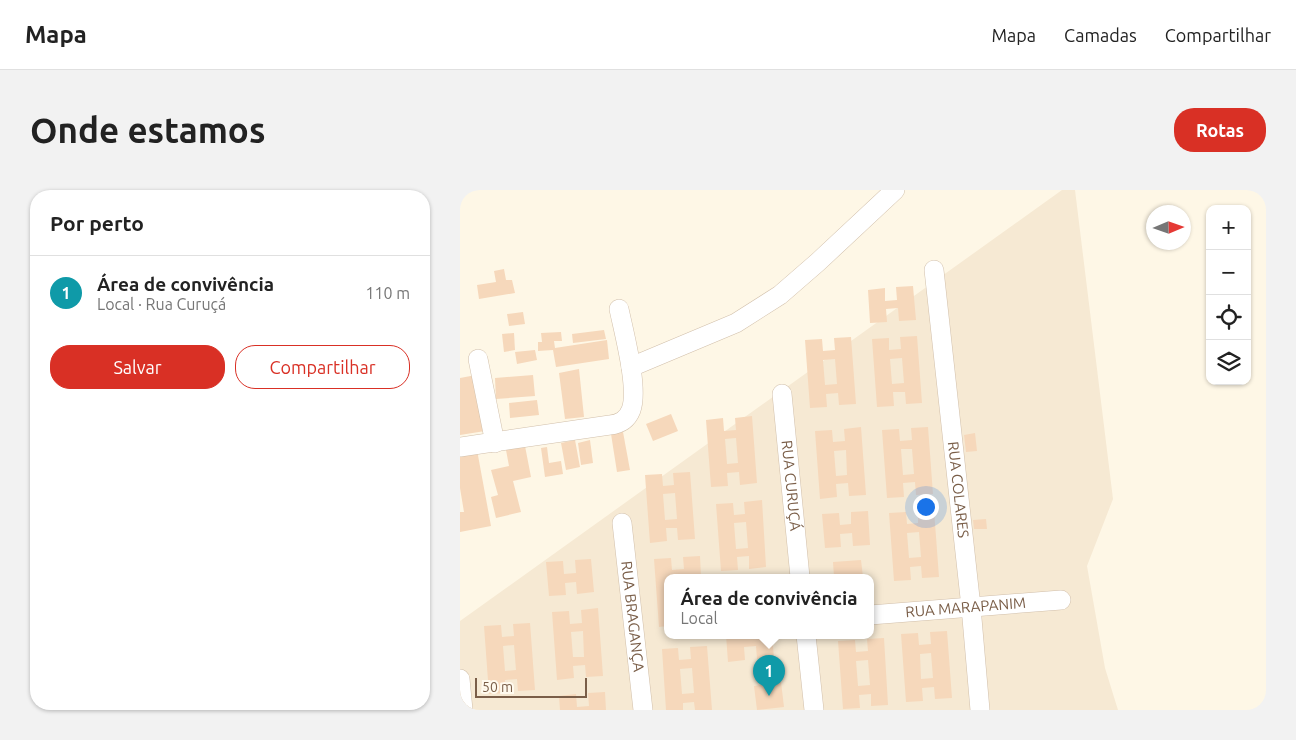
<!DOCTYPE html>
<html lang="pt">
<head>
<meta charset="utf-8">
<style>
  body { margin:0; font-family:Ubuntu,sans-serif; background:#f2f2f2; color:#222 }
  .controls { position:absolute; right:15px; top:15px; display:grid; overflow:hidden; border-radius:10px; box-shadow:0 1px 4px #0004 }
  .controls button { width:45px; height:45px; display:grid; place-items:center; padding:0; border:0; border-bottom:1px solid #e0e0e0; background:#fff; color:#222; font:25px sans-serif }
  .compass { position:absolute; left:686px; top:15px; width:45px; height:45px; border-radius:50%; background:#fff; box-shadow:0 1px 4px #0004; rotate:88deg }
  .scale { position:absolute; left:15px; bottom:12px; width:112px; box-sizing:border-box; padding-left:5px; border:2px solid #7a5e48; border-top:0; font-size:14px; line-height:18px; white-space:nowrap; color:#7a5e48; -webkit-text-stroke:4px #fffaee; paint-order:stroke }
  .you { position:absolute; left:465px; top:316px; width:18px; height:18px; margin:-12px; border:4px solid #fff; border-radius:50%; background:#1a73e8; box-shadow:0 0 0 8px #1a73e833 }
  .badge { display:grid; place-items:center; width:32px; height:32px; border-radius:50%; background:#d93025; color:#fff; font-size:16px; font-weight:700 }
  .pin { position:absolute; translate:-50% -41px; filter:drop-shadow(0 1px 2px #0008) }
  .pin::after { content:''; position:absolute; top:26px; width:18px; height:15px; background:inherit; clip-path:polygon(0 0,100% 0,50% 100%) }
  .popup { position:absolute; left:204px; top:384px; width:210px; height:65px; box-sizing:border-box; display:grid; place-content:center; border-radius:10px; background:#fff; filter:drop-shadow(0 1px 4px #0005); font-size:16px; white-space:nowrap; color:#767676 }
  .popup b { font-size:19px; color:#222 }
  .popup::after { content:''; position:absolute; left:50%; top:100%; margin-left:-10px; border:10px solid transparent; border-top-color:#fff }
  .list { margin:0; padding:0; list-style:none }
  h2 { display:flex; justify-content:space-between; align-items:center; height:65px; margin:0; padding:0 20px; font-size:21px }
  h2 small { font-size:16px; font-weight:400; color:#767676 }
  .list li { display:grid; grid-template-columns:32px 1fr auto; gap:15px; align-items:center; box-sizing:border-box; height:75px; padding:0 20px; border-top:1px solid #e0e0e0 }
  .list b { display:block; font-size:19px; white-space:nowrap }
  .list p { margin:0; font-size:16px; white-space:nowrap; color:#767676 }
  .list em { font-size:16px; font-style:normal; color:#767676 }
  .actions { display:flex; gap:10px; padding:15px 20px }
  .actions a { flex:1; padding:11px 0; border:1px solid #d93025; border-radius:20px; text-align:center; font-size:18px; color:#d93025 }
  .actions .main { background:#d93025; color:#fff }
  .icon { flex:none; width:28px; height:28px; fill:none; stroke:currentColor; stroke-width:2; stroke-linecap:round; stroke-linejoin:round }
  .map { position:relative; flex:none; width:806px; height:520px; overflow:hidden; border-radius:20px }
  header { display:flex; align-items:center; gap:30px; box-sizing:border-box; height:70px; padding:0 25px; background:#fff; border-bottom:1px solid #e0e0e0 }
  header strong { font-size:24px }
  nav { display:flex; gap:28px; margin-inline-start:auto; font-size:18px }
  .intro { display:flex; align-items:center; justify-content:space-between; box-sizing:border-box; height:120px; padding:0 30px }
  h1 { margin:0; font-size:35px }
  .button { padding:12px 22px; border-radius:20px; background:#d93025; color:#fff; font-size:18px; font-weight:700 }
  main { display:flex; gap:30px; padding:0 30px }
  aside { flex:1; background:#fff; border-radius:20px; box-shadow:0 1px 4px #0004 }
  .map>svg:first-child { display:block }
  .residential { fill:#f6e9d3; fill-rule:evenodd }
  .building { fill:#f6d8bb; fill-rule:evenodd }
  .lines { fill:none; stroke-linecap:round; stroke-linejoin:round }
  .street-casing { stroke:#d1bfaa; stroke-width:20 }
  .street { stroke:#fff; stroke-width:19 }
  .labels { text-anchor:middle; stroke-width:4.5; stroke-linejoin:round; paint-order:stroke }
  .street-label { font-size:15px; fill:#7a5e48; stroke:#fffaee }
</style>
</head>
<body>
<header>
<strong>Mapa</strong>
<nav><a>Mapa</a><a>Camadas</a><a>Compartilhar</a></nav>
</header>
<div class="intro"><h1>Onde estamos</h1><a class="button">Rotas</a></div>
<main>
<aside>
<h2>Por perto<small></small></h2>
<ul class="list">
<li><span class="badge" style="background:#0f9aa8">1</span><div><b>Área de convivência</b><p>Local · Rua Curuçá</p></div><em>110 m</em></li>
</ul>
<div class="actions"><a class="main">Salvar</a><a>Compartilhar</a></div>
</aside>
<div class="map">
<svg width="806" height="520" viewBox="0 0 806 520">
  <rect width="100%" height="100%" fill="#fef7e6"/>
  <!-- residential -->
  <path class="residential" d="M 602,0 L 615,0 L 653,309 L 627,376 L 645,478 L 658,520 L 0,520 L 0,431 ZM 208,387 L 410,387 L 410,445 L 208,445 Z"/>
  <!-- building -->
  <g class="building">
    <path d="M 44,79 L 46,90 L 52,90 L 55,103 L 19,109 L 17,95 L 36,92 L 34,81 Z"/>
    <path d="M 453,96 L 456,130 L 439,131 L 438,118 L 426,119 L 427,132 L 410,133 L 408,100 L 425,98 L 425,111 L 437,110 L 436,97 Z"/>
    <path d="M 63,122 L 65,134 L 49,136 L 47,124 Z"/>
    <path d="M 144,140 L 146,149 L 113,153 L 112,144 Z"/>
    <path d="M 101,142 L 102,151 L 94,151 L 95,158 L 147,150 L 149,169 L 96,177 L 93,160 L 78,161 L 78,152 L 82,152 L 81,143 Z"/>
    <path d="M 54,143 L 55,160 L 44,162 L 42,144 Z"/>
    <path d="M 457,146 L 462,213 L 446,214 L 445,202 L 433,202 L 434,216 L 417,217 L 412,149 L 429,148 L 429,160 L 441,159 L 440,147 ZM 442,168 L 444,193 L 432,194 L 430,169 Z"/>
    <path d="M 391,147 L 396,214 L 379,215 L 378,203 L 366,204 L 367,217 L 350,218 L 345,150 L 362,149 L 363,161 L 375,160 L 374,148 ZM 375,169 L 377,194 L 365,195 L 363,170 Z"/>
    <path d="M 75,160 L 77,170 L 57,174 L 55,162 Z"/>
    <path d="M 119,179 L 124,227 L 105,229 L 99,183 Z"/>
    <path d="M 16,185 L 25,241 L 0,245 L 0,188 Z"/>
    <path d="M 73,185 L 75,206 L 36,209 L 35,188 Z"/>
    <path d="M 77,210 L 79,225 L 50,228 L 49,213 Z"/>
    <path d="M 211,224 L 218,241 L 193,251 L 186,234 Z"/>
    <path d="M 292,226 L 297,293 L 280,295 L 279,282 L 267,283 L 268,296 L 251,297 L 246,230 L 263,228 L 264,241 L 276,240 L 275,228 ZM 276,248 L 278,273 L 267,274 L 265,249 Z"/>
    <path d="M 401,237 L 406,305 L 389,306 L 388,293 L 376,294 L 377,307 L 360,309 L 355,241 L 372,240 L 373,252 L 385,251 L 384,239 ZM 386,260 L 387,285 L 376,286 L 374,261 Z"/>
    <path d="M 468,237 L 473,304 L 456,305 L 455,292 L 443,293 L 444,307 L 427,308 L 422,240 L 439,239 L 440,251 L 452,250 L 451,238 ZM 441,259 L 452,259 L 454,284 L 443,285 Z"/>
    <path d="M 163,242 L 170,280 L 157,282 L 151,244 Z"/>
    <path d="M 515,243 L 517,261 L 506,262 L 504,245 Z"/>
    <path d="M 115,250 L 120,277 L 106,280 L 101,253 Z"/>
    <path d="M 130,250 L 133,273 L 121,275 L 118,253 Z"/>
    <path d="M 65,256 L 71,287 L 53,291 L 61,322 L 36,328 L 31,307 L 38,305 L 31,280 L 49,276 L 46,260 Z"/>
    <path d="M 87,257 L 89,273 L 101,271 L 103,284 L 85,287 L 81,258 Z"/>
    <path d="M 17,260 L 31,336 L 0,342 L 0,322 L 4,322 L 0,298 L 0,263 Z"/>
    <path d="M 230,282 L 235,349 L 218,350 L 217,338 L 206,338 L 207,351 L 190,353 L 185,285 L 202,284 L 203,296 L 214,295 L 213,283 ZM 215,303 L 217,329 L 205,330 L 203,304 Z"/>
    <path d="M 302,310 L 306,377 L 289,379 L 289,366 L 277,367 L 278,380 L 261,381 L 256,314 L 273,313 L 274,325 L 285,324 L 284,312 ZM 286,332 L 288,358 L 276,359 L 274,333 Z"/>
    <path d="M 474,320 L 479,387 L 462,388 L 461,376 L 450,377 L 451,390 L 434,391 L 429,323 L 446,322 L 447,334 L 458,333 L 458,321 ZM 459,342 L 461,367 L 449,368 L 447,343 Z"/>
    <path d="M 408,321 L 410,355 L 393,356 L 392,343 L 380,344 L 381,357 L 365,358 L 362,324 L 379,323 L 380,335 L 391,334 L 391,322 Z"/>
    <path d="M 526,329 L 527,339 L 514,339 L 513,330 Z"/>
    <path d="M 240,366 L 241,387 L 208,387 L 208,436 L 199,437 L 194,369 L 211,368 L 212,380 L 224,379 L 223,367 Z"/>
    <path d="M 131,369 L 134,402 L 117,404 L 116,392 L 105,393 L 106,405 L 89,406 L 86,372 L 103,371 L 104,384 L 116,383 L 115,370 Z"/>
    <path d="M 401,370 L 403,387 L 374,387 L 373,372 Z"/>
    <path d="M 138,418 L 143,486 L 126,487 L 125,475 L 113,476 L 114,488 L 97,490 L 92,422 L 109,421 L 110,434 L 122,433 L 121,420 ZM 123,441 L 124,467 L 113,467 L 111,442 Z"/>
    <path d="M 70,433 L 75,500 L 58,501 L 57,489 L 45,490 L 46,503 L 29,504 L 24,436 L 41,435 L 42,447 L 54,446 L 53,434 ZM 54,455 L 56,480 L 45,481 L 43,456 Z"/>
    <path d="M 487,441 L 492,508 L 475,509 L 474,497 L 462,498 L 463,511 L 446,512 L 441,444 L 458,443 L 459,455 L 471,454 L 470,442 ZM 471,463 L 473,488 L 461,489 L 460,464 Z"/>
    <path d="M 266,445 L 283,445 L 283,449 L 295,448 L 295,445 L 312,445 L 314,468 L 297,469 L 296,456 L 284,457 L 285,470 L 268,472 Z"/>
    <path d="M 424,448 L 428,515 L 411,516 L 411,504 L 399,505 L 400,518 L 383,519 L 378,451 L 395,450 L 396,462 L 408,461 L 407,449 ZM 408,470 L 410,495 L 398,496 L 396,471 Z"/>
    <path d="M 247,456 L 252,520 L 235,520 L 234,512 L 223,513 L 223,520 L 206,520 L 202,459 L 218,458 L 219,470 L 231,469 L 230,457 ZM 232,478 L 234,503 L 222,504 L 220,479 Z"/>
    <path d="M 321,492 L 324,517 L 297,520 L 294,496 Z"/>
    <path d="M 145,502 L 146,520 L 100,520 L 99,506 L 116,504 L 117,517 L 129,516 L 128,503 Z"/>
  </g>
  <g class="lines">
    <defs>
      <g id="street">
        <path id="s1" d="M 474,80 L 511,417 L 520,520"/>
        <path d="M 18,169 L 35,253"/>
        <path d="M 171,177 L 276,133 L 320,105 L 358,72 L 435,0"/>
        <path id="s2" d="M 322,204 L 340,387"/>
        <path d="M 0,257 L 150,235 C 160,234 167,230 171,220 C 179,199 164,143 159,119"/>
        <path id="s3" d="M 162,333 L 183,520"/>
        <path id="s4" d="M 410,425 L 601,410"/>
        <path d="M 346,445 L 354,520"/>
        <path d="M 0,489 L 3,520"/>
      </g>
    </defs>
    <!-- street casing -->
    <use href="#street" class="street-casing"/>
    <!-- street -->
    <use href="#street" class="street"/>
  </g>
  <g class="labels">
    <!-- street labels -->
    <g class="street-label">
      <text dy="5" stroke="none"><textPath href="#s2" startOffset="92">RUA CURUÇÁ</textPath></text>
      <text dy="5" stroke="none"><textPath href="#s1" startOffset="221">RUA COLARES</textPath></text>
      <text dy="5" stroke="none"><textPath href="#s4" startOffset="96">RUA MARAPANIM</textPath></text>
      <text dy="5" stroke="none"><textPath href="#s3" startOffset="94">RUA BRAGANÇA</textPath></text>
    </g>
  </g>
</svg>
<div class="controls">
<button>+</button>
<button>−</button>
<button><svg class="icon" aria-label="locate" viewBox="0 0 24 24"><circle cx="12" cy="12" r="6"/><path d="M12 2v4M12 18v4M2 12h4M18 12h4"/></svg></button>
<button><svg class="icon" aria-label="layers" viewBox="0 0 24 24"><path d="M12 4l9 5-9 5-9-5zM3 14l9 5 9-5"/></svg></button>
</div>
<svg class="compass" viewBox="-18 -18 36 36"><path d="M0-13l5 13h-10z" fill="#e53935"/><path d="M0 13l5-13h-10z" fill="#767676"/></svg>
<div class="scale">50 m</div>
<div class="you"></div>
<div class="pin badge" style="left:309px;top:506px;background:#0f9aa8">1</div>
<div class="popup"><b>Área de convivência</b>Local</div>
</div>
</main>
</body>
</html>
